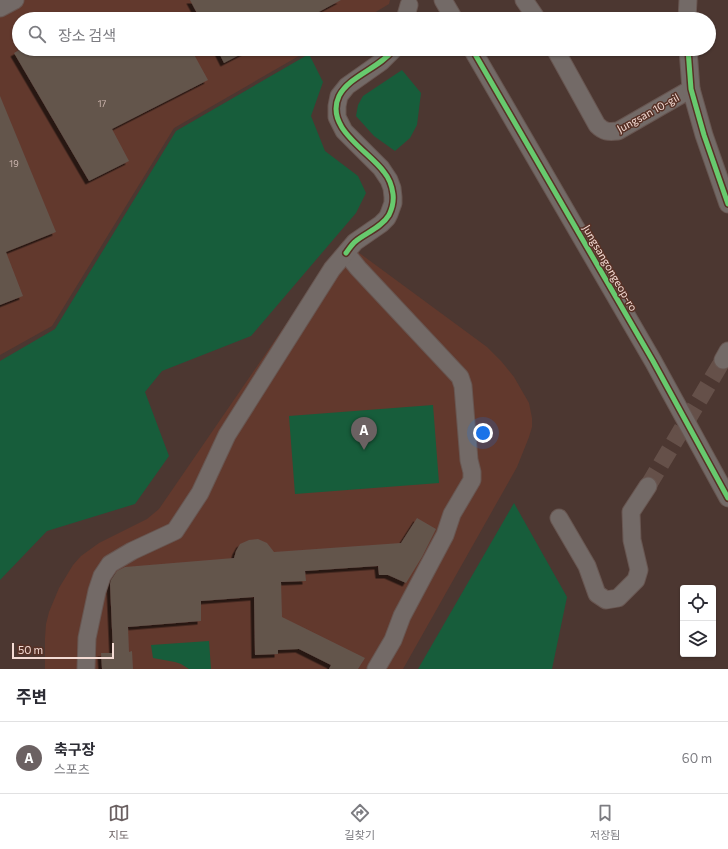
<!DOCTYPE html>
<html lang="ko">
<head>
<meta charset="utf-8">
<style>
  body { margin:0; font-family:Commissioner,"Noto Sans KR",sans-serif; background:#f2f2f3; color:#2b2b33 }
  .controls { position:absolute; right:12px; bottom:12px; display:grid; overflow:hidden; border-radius:4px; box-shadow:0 1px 3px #0004 }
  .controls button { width:36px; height:36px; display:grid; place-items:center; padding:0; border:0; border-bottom:1px solid #e1e1e2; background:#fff; color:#2b2b33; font:20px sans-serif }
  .scale { position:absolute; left:12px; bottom:10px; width:102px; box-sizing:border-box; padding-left:4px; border:2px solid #f4dbd4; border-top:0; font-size:11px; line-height:14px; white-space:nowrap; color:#f4dbd4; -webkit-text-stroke:3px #573126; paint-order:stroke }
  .you { position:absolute; left:483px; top:433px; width:14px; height:14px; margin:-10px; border:3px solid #fff; border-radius:50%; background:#1a73e8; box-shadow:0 0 0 6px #1a73e833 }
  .badge { display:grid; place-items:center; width:26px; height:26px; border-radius:50%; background:#6b6162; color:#fff; font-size:13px; font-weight:700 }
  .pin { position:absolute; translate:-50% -33px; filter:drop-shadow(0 1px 2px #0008) }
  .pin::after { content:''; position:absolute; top:21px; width:14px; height:12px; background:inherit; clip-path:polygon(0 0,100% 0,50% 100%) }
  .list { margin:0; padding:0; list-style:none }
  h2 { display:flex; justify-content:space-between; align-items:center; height:52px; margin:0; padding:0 16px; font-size:17px }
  h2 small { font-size:13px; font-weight:400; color:#7c7c81 }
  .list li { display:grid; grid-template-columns:26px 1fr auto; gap:12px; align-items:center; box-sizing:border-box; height:72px; padding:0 16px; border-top:1px solid #e1e1e2 }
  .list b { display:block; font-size:15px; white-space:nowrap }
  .list p { margin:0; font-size:13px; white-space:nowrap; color:#7c7c81 }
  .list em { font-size:13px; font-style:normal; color:#7c7c81 }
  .icon { flex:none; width:22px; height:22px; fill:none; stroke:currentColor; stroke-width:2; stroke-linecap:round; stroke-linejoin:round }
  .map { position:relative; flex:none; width:728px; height:669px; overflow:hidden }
  .search { position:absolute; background:#fff; box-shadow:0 1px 3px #0004; left:12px; right:12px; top:12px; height:44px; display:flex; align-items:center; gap:10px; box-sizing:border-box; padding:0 14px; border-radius:22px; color:#7c7c81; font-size:15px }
  .sheet { height:124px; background:#fff }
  nav { display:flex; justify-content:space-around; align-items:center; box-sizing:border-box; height:56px; border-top:1px solid #e1e1e2; background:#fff; font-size:11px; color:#7c7c81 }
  nav a { display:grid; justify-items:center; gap:2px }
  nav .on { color:#6b6162 }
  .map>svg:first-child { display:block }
  .built { fill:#62392d }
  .green { fill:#175d3b }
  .building { fill:#64544c; filter:url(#shadow) }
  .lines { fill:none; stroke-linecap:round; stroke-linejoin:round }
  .minor-tunnel { stroke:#655049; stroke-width:17; stroke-dasharray:17 8; stroke-linecap:butt }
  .minor-casing { stroke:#685651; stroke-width:19 }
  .minor { stroke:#736a67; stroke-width:17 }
  .cycleway-casing { stroke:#573126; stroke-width:8 }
  .cycleway { stroke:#67ca6e; stroke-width:5 }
  .labels { text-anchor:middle; stroke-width:3; stroke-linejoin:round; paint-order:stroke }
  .number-label { font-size:9px; fill:#d0b9b2 }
  .street-label { font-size:11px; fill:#f4dbd4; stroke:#573126 }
</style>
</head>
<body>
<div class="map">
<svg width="728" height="669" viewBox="0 0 728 669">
  <defs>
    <filter id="shadow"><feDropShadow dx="-3.5" dy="3.5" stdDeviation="0" flood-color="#0009"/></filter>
  </defs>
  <rect width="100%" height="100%" fill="#4c3731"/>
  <!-- built -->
  <g class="built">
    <path d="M 0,0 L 390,0 L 389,4 L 364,19 L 19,19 L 19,49 L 311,49 L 174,128 L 52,326 L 0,355 Z"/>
    <path d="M 343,241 L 487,347 L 501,361 L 514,377 L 529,403 L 532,418 L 532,427 L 529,437 L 517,467 L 403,669 L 45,669 L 45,638 L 46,624 L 49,612 L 59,588 L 73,565 L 81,556 L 99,543 L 147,519 L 159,509 Z"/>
  </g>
  <!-- green -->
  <g class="green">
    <path d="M 309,54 L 323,82 L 311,116 L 325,151 L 358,176 L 366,193 L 356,213 L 251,336 L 162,371 L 145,392 L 169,456 L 135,504 L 47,531 L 0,580 L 0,361 L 55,329 L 176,131 Z"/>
    <path d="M 402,70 L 421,93 L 417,125 L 410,138 L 395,151 L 374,136 L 356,116 L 358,105 L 363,96 Z"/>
    <path d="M 433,405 L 439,483 L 295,494 L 289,416 Z"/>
    <path d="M 514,503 L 567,597 L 552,669 L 418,669 Z"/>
    <path d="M 209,641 L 211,669 L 189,669 L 181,664 L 175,662 L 153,658 L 151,645 Z"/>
  </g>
  <!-- building -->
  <g class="building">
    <path d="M 190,0 L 341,0 L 306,19 L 200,19 Z"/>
    <path d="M 21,49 L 115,49 L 118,55 L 131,49 L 191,49 L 208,80 L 112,129 L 129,161 L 89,181 L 14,53 Z"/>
    <path d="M 217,49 L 251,49 L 224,63 Z"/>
    <path d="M 0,96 L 56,232 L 6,252 L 23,296 L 0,305 Z"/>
    <path d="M 417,518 L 436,529 L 422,557 L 406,583 L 388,575 L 379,575 L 378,566 L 305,571 L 306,581 L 281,582 L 282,617 L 365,658 L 358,669 L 329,669 L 331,665 L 299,649 L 278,650 L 278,654 L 255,655 L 254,597 L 201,601 L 201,621 L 128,627 L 129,652 L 132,651 L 133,669 L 102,669 L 101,653 L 113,653 L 110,584 L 111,580 L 117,571 L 125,567 L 234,558 L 236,551 L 240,544 L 249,540 L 258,539 L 267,543 L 274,552 L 401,543 Z"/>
  </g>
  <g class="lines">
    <!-- minor-tunnel -->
    <path class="minor-tunnel" d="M 648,486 L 723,360"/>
    <defs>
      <g id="minor">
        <path d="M 443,0 L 454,19"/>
        <path d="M 524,0 L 537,19"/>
        <path d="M 0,8 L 15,0"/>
        <path d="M 405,19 L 409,5"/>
        <path d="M 687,19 L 688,0"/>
        <path d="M 472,49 L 653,361 L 728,498"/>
        <path d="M 555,49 L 597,125 C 604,132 608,132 618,131 L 691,89"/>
        <path d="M 688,49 L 691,89 L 704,135 L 728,204"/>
        <path d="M 346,253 L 358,268 L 460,377 L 463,386 L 469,460 L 472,472 L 472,480 L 452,514 L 445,535 L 402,616 L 393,640 L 376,669"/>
        <path d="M 723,360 L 728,351"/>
        <path d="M 559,518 L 587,566 L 597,594 L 606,600 L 618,598 L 636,580 L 639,570 L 632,540 L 631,512 L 648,486"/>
        <path d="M 86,669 L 87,638 L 97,591 L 102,576 L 110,564 L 132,551 L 175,531 L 200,493 L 227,435 L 332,269 L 355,242 L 381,224 L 387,218 L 389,214 L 393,203 L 393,197 L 392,188 L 389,180 L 381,168 L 344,131 L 337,117 L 337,106 L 339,96 L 347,86 L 381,62 L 394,49"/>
      </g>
    </defs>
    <!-- minor casing -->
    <use href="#minor" class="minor-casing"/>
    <!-- minor -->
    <use href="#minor" class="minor"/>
    <defs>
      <g id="cycleway">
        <path d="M 472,49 L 653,361 L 728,498"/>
        <path d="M 688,49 L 691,89 L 704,135 L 728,204"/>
        <path d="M 346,253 C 349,249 352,244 356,241 C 366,233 382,227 389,215 C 392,209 394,202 393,194 C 392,186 389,178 384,172 C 369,151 324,128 339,96 C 349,76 380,68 394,49"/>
      </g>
    </defs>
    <!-- cycleway casing -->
    <use href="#cycleway" class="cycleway-casing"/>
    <!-- cycleway -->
    <use href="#cycleway" class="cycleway"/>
  </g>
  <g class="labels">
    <!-- number labels -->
    <g class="number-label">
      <text x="102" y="107">17</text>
      <text x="14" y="167">19</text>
    </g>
    <!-- street labels -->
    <g class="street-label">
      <text transform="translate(648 113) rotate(-29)" y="4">Jungsan 10-gil</text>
      <text transform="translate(610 268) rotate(60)" y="4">Jungsangongeop-ro</text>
    </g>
  </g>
</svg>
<div class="controls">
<button><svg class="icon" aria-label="locate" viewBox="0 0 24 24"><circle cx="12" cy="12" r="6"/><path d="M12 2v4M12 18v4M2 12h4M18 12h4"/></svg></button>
<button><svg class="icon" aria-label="layers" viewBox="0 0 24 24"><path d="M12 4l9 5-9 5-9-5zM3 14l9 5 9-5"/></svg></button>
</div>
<div class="scale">50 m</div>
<div class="you"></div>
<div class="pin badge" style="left:364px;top:450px">A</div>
<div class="search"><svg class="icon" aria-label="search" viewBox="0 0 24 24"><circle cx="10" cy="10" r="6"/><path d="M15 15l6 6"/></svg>장소 검색</div>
</div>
<section class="sheet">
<h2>주변<small></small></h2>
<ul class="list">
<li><span class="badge">A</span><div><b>축구장</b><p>스포츠</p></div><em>60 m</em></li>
</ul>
</section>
<nav>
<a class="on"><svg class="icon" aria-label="map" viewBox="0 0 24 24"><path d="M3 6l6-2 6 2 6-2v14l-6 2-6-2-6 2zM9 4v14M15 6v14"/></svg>지도</a>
<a><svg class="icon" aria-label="directions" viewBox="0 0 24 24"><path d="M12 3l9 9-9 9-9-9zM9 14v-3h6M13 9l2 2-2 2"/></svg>길찾기</a>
<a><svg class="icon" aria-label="saved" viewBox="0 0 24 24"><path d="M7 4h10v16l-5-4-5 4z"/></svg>저장됨</a>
</nav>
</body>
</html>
